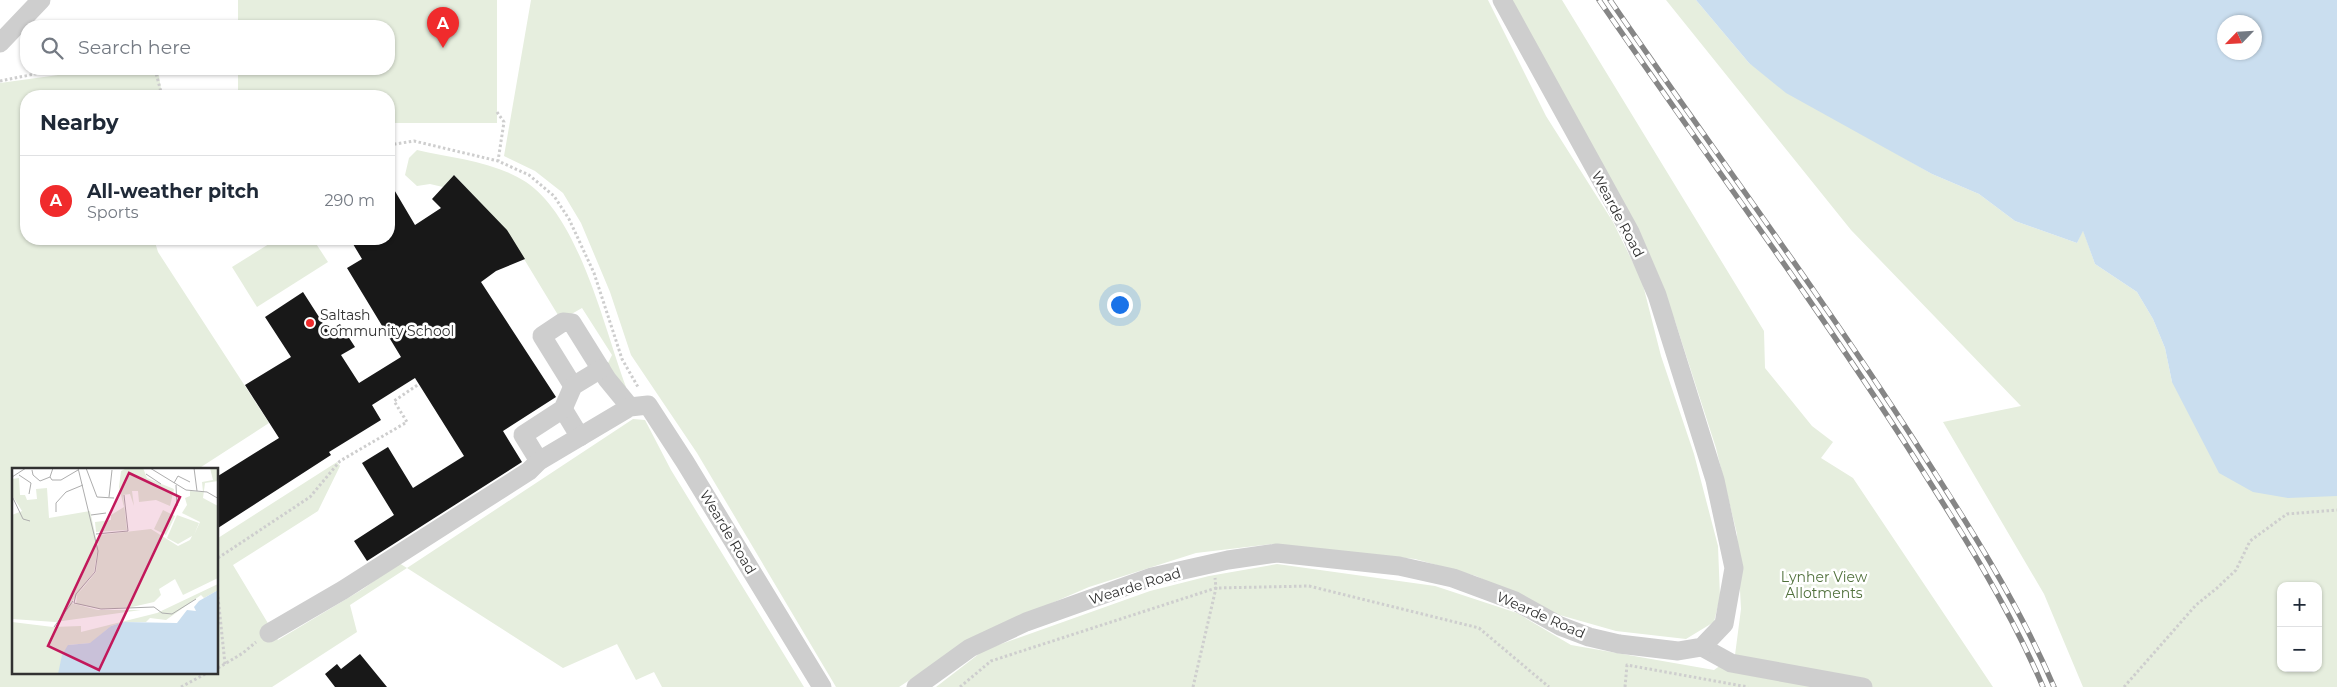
<!DOCTYPE html>
<html lang="en">
<head>
<meta charset="utf-8">
<style>
  body { margin:0; font-family:Montserrat,sans-serif; background:#f2f2f3; color:#1f2937 }
  .controls { position:absolute; right:15px; bottom:15px; display:grid; overflow:hidden; border-radius:10px; box-shadow:0 1px 4px #0004 }
  .controls button { width:45px; height:45px; display:grid; place-items:center; padding:0; border:0; border-bottom:1px solid #e0e1e3; background:#fff; color:#1f2937; font:25px sans-serif }
  .compass { position:absolute; left:2217px; top:15px; width:45px; height:45px; border-radius:50%; background:#fff; box-shadow:0 1px 4px #0004; rotate:245deg }
  .you { position:absolute; left:1119px; top:304px; width:18px; height:18px; margin:-12px; border:4px solid #fff; border-radius:50%; background:#1a73e8; box-shadow:0 0 0 8px #1a73e833 }
  .badge { display:grid; place-items:center; width:32px; height:32px; border-radius:50%; background:#f02b2c; color:#fff; font-size:16px; font-weight:700 }
  .pin { position:absolute; translate:-50% -41px; filter:drop-shadow(0 1px 2px #0008) }
  .pin::after { content:''; position:absolute; top:26px; width:18px; height:15px; background:inherit; clip-path:polygon(0 0,100% 0,50% 100%) }
  .list { margin:0; padding:0; list-style:none }
  h2 { display:flex; justify-content:space-between; align-items:center; height:65px; margin:0; padding:0 20px; font-size:21px }
  h2 small { font-size:16px; font-weight:400; color:#747a83 }
  .list li { display:grid; grid-template-columns:32px 1fr auto; gap:15px; align-items:center; box-sizing:border-box; height:90px; padding:0 20px; border-top:1px solid #e0e1e3 }
  .list b { display:block; font-size:19px; white-space:nowrap }
  .list p { margin:0; font-size:16px; white-space:nowrap; color:#747a83 }
  .list em { font-size:16px; font-style:normal; color:#747a83 }
  .icon { flex:none; width:28px; height:28px; fill:none; stroke:currentColor; stroke-width:2; stroke-linecap:round; stroke-linejoin:round }
  .map { position:relative; flex:none; width:2337px; height:687px; overflow:hidden }
  .search { position:absolute; background:#fff; box-shadow:0 1px 4px #0004; left:20px; top:20px; width:375px; height:55px; display:flex; align-items:center; gap:12px; box-sizing:border-box; padding:0 18px; border-radius:20px; color:#747a83; font-size:19px }
  .panel { position:absolute; background:#fff; box-shadow:0 1px 4px #0004; left:20px; top:90px; width:375px; height:155px; border-radius:20px }
  .map>svg:first-child { display:block }
  .green { fill:#e6eede; fill-rule:evenodd }
  .water { fill:#cadeef; fill-rule:evenodd }
  .building { fill:#181818 }
  .lines { fill:none; stroke-linecap:round; stroke-linejoin:round }
  .path { stroke:#cecece; stroke-width:3; stroke-dasharray:2.5 2.5; stroke-linecap:butt }
  .minor { stroke:#cecece; stroke-width:19 }
  .rail-casing { stroke:#868686; stroke-width:5.5 }
  .rail { stroke:#fff; stroke-width:4; stroke-dasharray:11; stroke-linecap:butt }
  .poi-dot { fill:#f02b2c; stroke:#fff; stroke-width:2 }
  .labels { text-anchor:middle; stroke-width:5; stroke-linejoin:round; paint-order:stroke }
  .street-label { font-size:14px; fill:#313131; stroke:#fff }
  .poi-label { font-size:14px; fill:#313131; stroke:#fff; text-anchor:start }
  .park-label { font-size:14px; fill:#50703b; stroke:#fff }
  .inset-road { fill:none; stroke:#adadad; stroke-width:1 }
  .view { fill:#c2185b; fill-opacity:0.15; stroke:#c2185b; stroke-width:2.5 }
  .inset-edge { fill:none; stroke:#313131; stroke-width:2.5 }
</style>
</head>
<body>
<div class="map">
<svg width="2337" height="687" viewBox="0 0 2337 687">
  <rect width="100%" height="100%" fill="#fff"/>
  <!-- green -->
  <g class="green">
    <path d="M 238,0 L 497,0 L 497,123 L 389,123 L 389,96 L 238,96 L 238,69 L 389,69 L 389,26 L 238,26 Z"/>
    <path d="M 531,0 L 1488,0 L 1546,116 L 1613,222 L 1642,281 L 1661,356 L 1694,454 L 1718,546 L 1720,597 L 1714,622 L 1686,639 L 1616,631 L 1556,614 L 1476,576 L 1415,559 L 1272,544 L 1196,553 L 1089,587 L 980,634 L 899,687 L 836,687 L 697,453 L 631,355 L 610,292 L 581,223 L 563,193 L 535,171 L 504,156 Z"/>
    <path d="M 1510,0 L 1562,0 L 1764,331 L 1765,368 L 1812,426 L 1833,442 L 1821,458 L 1853,478 L 1993,687 L 936,687 L 984,650 L 1150,591 L 1209,576 L 1277,564 L 1435,586 L 1517,613 L 1571,645 L 1714,670 L 1735,655 L 1741,609 L 1737,534 L 1716,448 L 1675,321 L 1628,210 Z"/>
    <path d="M 1666,0 L 1696,0 L 1749,63 L 1866,136 L 1932,174 L 1979,194 L 2015,221 L 2077,243 L 2083,230 L 2095,264 L 2137,292 L 2153,319 L 2165,348 L 2172,382 L 2337,134 L 2337,687 L 2083,687 L 2044,594 L 1943,422 L 2021,406 L 1851,230 ZM 2281,586 L 2318,586 L 2318,668 L 2281,668 Z"/>
    <path d="M 102,69 L 158,69 L 162,96 L 26,96 L 26,239 L 154,239 L 158,252 L 269,423 L 198,469 L 14,470 L 14,673 L 218,673 L 218,538 L 337,462 L 340,466 L 318,511 L 233,565 L 278,640 L 363,589 L 399,563 L 407,568 L 633,419 L 645,420 L 671,470 L 804,687 L 662,687 L 654,672 L 636,680 L 617,644 L 563,668 L 407,568 L 350,605 L 357,632 L 272,687 L 0,687 L 0,83 Z"/>
    <path d="M 417,150 C 452,158 496,162 526,182 C 580,218 604,328 626,387 L 620,391 L 606,367 L 612,355 L 582,308 L 561,320 L 507,231 L 454,175 L 443,187 L 430,184 L 417,186 L 405,175 L 409,158 Z"/>
    <path d="M 277,239 L 313,239 L 328,262 L 257,307 L 232,267 Z"/>
  </g>
  <!-- water -->
  <path class="water" d="M 1696,0 L 2337,0 L 2337,496 L 2288,498 L 2253,492 L 2219,473 L 2172,382 L 2165,348 L 2153,319 L 2137,292 L 2095,264 L 2083,231 L 2077,243 L 2015,221 L 1979,194 L 1932,174 L 1786,93 L 1749,63 ZM 2224,22 L 2254,22 L 2254,52 L 2224,52 Z"/>
  <!-- building -->
  <g class="building">
    <path d="M 454,175 L 507,230 L 525,259 L 496,271 L 481,282 L 556,397 L 503,431 L 522,462 L 367,561 L 354,541 L 394,515 L 362,463 L 388,447 L 413,488 L 464,456 L 415,378 L 372,405 L 381,420 L 329,452 L 331,455 L 218,528 L 218,476 L 279,438 L 245,385 L 291,357 L 265,317 L 303,292 L 328,331 L 340,324 L 355,347 L 341,355 L 359,383 L 401,357 L 347,268 L 362,259 L 350,239 L 389,239 L 389,181 L 415,225 L 441,208 L 432,199 Z"/>
    <path d="M 360,654 L 387,687 L 335,687 L 325,674 L 337,664 L 341,669 Z"/>
  </g>
  <g class="lines">
    <!-- path -->
    <g class="path">
      <path d="M 155,69 L 162,96"/>
      <path d="M 0,81 L 60,69"/>
      <path d="M 497,112 L 504,122 L 498,161"/>
      <path d="M 389,145 L 414,141 L 498,161 L 529,175 L 554,196 L 569,219 L 594,273 L 622,359 L 638,387"/>
      <path d="M 218,558 L 310,497 L 340,461 L 407,422 L 394,401 L 419,384"/>
      <path d="M 218,597 L 225,664"/>
      <path d="M 218,668 L 243,653 L 256,642"/>
      <path d="M 181,687 L 207,673"/>
      <path d="M 960,687 L 991,661 L 1216,588 L 1309,586 L 1479,628 L 1549,687"/>
      <path d="M 1193,687 L 1216,588 L 1215,578"/>
      <path d="M 1625,687 L 1627,665 L 1748,687"/>
      <path d="M 2124,687 L 2196,605 L 2217,588 L 2236,570 L 2250,541 L 2287,514 L 2337,510"/>
    </g>
    <!-- minor -->
    <g class="minor">
      <path d="M 0,43 L 41,0"/>
      <path d="M 573,386 L 542,336 L 563,322 L 572,323 L 607,379 L 630,407"/>
      <path d="M 563,409 L 580,437"/>
      <path d="M 539,461 L 523,435 L 563,409 L 573,386 L 601,369"/>
      <path d="M 269,633 L 343,590 L 529,471 L 539,461 L 630,407 L 648,405 L 685,462 L 822,687"/>
      <path d="M 1702,647 L 1731,663 L 1863,687"/>
      <path d="M 916,687 L 970,648 L 1026,622 L 1152,577 L 1228,560 L 1277,553 L 1399,566 L 1453,578 L 1515,601 L 1560,626 L 1589,637 L 1619,644 L 1678,651 L 1702,647 L 1724,624 L 1734,568 L 1715,480 L 1657,295 L 1630,232 L 1502,0"/>
    </g>
    <defs>
      <g id="rail">
        <path d="M 1599,0 C 1700,147 1806,290 1903,440 C 1954,520 2006,600 2043,687"/>
        <path d="M 1610,0 C 1710,146 1816,288 1912,437 C 1964,518 2016,598 2054,687"/>
      </g>
    </defs>
    <!-- rail casing -->
    <use href="#rail" class="rail-casing"/>
    <!-- rail -->
    <use href="#rail" class="rail"/>
  </g>
  <!-- markers -->
  <circle class="poi-dot" cx="310" cy="323" r="5"/>
  <g class="labels">
    <!-- street labels -->
    <g class="street-label">
      <text transform="translate(1618 214) rotate(62)" y="5">Wearde Road</text>
      <text transform="translate(728 532) rotate(59)" y="5">Wearde Road</text>
      <text transform="translate(1135 586) rotate(-17)" y="5">Wearde Road</text>
      <text transform="translate(1541 615) rotate(24)" y="5">Wearde Road</text>
    </g>
    <!-- poi labels -->
    <g class="poi-label">
      <text x="320" y="320">Saltash<tspan x="320" dy="16">Community School</tspan></text>
    </g>
    <!-- park labels -->
    <g class="park-label">
      <text x="1824" y="582">Lynher View<tspan x="1824" dy="16">Allotments</tspan></text>
    </g>
  </g>
  <!-- overview -->
  <g transform="translate(12 468)">
    <rect width="206" height="206" fill="#fff"/>
    <path d="M 115,0 L 131,0 L 135,10 L 162,21 L 158,38 L 144,32 L 127,34 L 126,23 L 120,23 L 122,38 L 118,26 L 111,27 L 115,62 L 84,64 L 83,54 L 99,52 L 99,47 L 112,39 L 107,19 L 109,3 ZM 198,0 L 206,0 L 206,13 L 193,15 L 191,30 L 206,38 L 206,110 L 171,127 L 163,111 L 147,121 L 149,127 L 142,134 L 120,139 L 90,141 L 64,136 L 65,127 L 84,104 L 87,67 L 139,61 L 166,78 L 178,72 L 180,68 L 166,76 L 155,70 L 165,47 L 187,55 L 182,67 L 188,54 L 170,45 L 175,37 L 173,30 L 178,28 L 178,23 L 191,24 L 190,14 L 201,12 ZM 7,10 L 8,27 L 13,27 L 15,32 L 25,31 L 24,21 L 35,20 L 37,50 L 78,43 L 86,79 L 82,104 L 59,135 L 86,142 L 129,142 L 43,154 L 0,151 L 0,47 L 10,43 L 0,27 L 0,11 ZM 151,42 L 163,48 L 154,67 L 142,61 ZM 206,116 L 206,122 L 192,130 L 189,127 L 154,152 L 138,150 L 134,154 L 112,154 L 99,158 L 79,175 L 56,177 L 71,206 L 0,206 L 0,154 L 41,159 L 69,158 L 69,164 L 145,145 Z" fill="#e6eede"/>
    <path d="M 206,122 L 206,206 L 46,206 L 50,187 L 56,177 L 78,175 L 99,158 L 112,154 L 165,155 L 175,142 L 184,143 L 182,139 L 187,133 Z" fill="#cadeef"/>
    <path class="inset-road" d="M 66,0 L 86,83 L 83,104 L 64,126 L 62,135 L 89,141 L 142,139 L 150,145 L 160,146 L 184,131M 74,0 L 85,29 L 102,30M 90,0 L 112,0M 138,0 L 174,22 L 195,24 L 207,31M 182,0 L 185,23M 20,2 L 21,7 L 28,13 L 38,9 L 41,0M 134,6 L 149,16M 7,7 L 19,15 L 17,26M 0,9 L 14,0M 38,9 L 40,12 L 49,12 L 66,2M 162,15 L 166,8 L 178,14M 164,17 L 165,38M 0,28 L 11,51 L 18,53M 97,29 L 100,2M 44,44 L 44,35 L 54,24 L 71,17M 79,47 L 94,45M 84,66 L 116,63 L 112,27M 42,159 L 61,133"/>
    <path class="view" d="M 117,5 L 168,29 L 87,202 L 36,178 Z"/>
    <rect width="206" height="206" class="inset-edge"/>
  </g>
</svg>
<div class="controls">
<button>+</button>
<button>−</button>
</div>
<svg class="compass" viewBox="-18 -18 36 36"><path d="M0-13l5 13h-10z" fill="#e53935"/><path d="M0 13l5-13h-10z" fill="#747a83"/></svg>
<div class="you"></div>
<div class="pin badge" style="left:443px;top:48px">A</div>
<div class="search"><svg class="icon" aria-label="search" viewBox="0 0 24 24"><circle cx="10" cy="10" r="6"/><path d="M15 15l6 6"/></svg>Search here</div>
<section class="panel">
<h2>Nearby<small></small></h2>
<ul class="list">
<li><span class="badge">A</span><div><b>All-weather pitch</b><p>Sports</p></div><em>290 m</em></li>
</ul>
</section>
</div>
</body>
</html>
